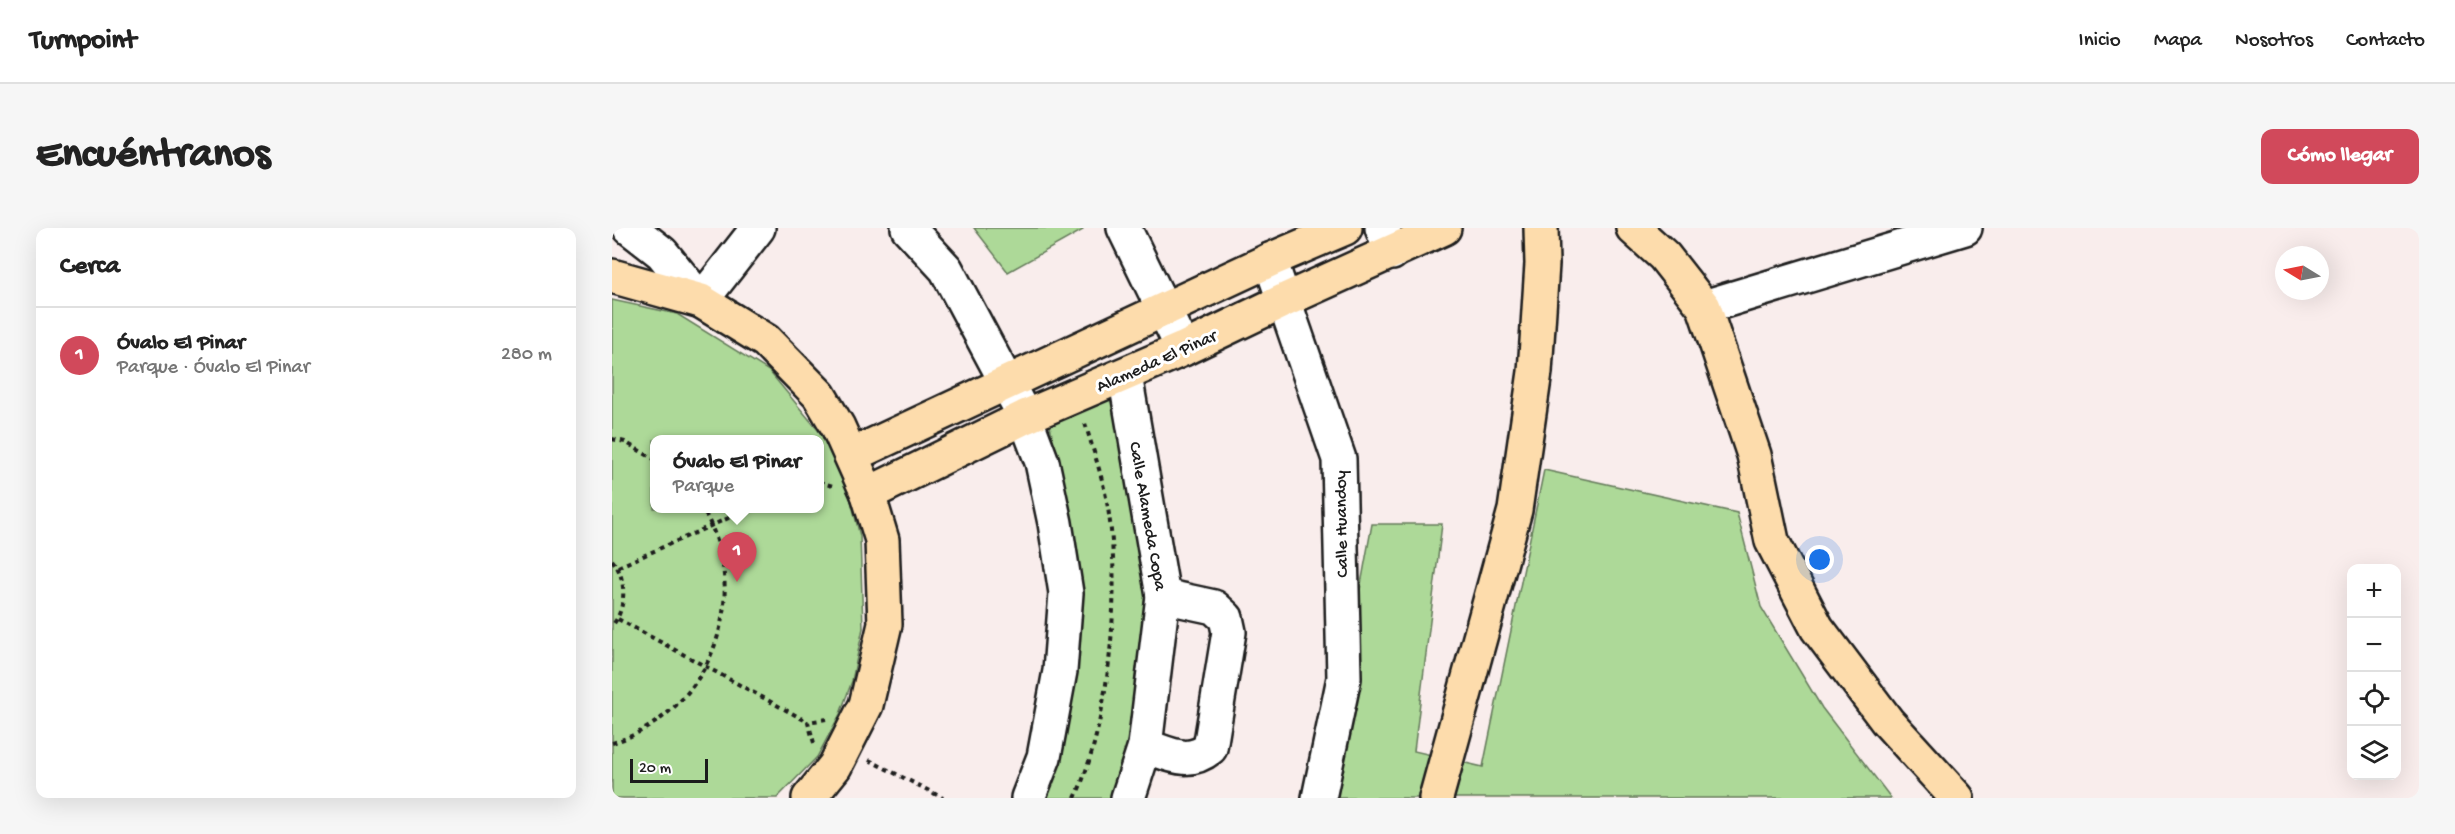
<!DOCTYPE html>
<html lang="es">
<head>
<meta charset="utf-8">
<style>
  body { margin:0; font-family:"Gochi Hand",sans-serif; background:#f6f6f6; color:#222 }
  .controls { position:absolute; right:18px; bottom:18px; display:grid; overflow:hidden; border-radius:12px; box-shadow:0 6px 24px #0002 }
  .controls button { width:54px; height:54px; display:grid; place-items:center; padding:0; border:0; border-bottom:2px solid #e0e0e0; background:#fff; color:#222; font:30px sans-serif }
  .compass { position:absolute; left:1663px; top:18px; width:54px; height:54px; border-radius:50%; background:#fff; box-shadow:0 6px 24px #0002; rotate:280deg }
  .scale { position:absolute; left:18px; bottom:15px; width:78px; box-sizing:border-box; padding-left:6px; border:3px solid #1c1c1c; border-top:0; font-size:16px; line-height:21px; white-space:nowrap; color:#1c1c1c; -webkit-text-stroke:4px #fff; paint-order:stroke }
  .you { position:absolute; left:1208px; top:332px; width:21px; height:21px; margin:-15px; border:4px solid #fff; border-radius:50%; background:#1a73e8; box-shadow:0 0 0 9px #1a73e833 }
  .badge { display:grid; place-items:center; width:39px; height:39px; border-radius:50%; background:#d1495b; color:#fff; font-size:20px; font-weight:700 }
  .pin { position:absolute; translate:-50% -50px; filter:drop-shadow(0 2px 3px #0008) }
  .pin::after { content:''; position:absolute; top:32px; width:21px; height:18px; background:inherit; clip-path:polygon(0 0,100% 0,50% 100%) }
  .popup { position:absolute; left:38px; top:207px; width:174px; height:78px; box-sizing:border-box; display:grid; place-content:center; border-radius:12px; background:#fff; filter:drop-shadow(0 2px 4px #0005); font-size:20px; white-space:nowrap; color:#767676 }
  .popup b { font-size:22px; color:#222 }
  .popup::after { content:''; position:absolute; left:50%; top:100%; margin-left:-12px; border:12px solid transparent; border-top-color:#fff }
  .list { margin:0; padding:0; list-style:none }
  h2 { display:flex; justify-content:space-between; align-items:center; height:78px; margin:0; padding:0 24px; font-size:26px }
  h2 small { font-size:20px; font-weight:400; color:#767676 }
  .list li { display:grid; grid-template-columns:39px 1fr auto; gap:18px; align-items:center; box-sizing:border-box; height:96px; padding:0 24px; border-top:2px solid #e0e0e0 }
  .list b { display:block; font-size:22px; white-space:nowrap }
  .list p { margin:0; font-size:20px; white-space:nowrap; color:#767676 }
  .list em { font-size:20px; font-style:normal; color:#767676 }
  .icon { flex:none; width:33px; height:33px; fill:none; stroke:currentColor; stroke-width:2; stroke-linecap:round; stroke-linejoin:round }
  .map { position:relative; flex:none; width:1807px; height:570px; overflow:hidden; border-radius:12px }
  header { display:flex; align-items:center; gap:36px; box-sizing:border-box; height:84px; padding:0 30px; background:#fff; border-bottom:2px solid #e0e0e0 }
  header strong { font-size:28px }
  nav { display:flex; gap:33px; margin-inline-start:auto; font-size:21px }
  .intro { display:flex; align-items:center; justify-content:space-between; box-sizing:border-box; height:144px; padding:0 36px }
  h1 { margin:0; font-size:42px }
  .button { padding:15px 27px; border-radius:12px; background:#d1495b; color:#fff; font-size:21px; font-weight:700 }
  main { display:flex; gap:36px; padding:0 36px }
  aside { flex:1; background:#fff; border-radius:12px; box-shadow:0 6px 24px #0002 }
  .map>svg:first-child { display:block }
  .green { fill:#add998; stroke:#647a5a; stroke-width:1.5; fill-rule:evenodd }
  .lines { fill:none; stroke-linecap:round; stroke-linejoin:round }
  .minor-casing { stroke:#1c1c1c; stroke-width:38 }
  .major-casing { stroke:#1c1c1c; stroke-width:38 }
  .path { stroke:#1c1c1c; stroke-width:4; stroke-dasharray:4.5 4.5; stroke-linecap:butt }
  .minor { stroke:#fff; stroke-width:33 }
  .major { stroke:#fddcac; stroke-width:33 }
  .labels { text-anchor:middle; stroke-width:6; stroke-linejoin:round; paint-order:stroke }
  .street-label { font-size:18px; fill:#1c1c1c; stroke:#fff }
</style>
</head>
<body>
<header>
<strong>Turnpoint</strong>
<nav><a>Inicio</a><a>Mapa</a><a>Nosotros</a><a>Contacto</a></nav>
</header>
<div class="intro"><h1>Encuéntranos</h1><a class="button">Cómo llegar</a></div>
<main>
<aside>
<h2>Cerca<small></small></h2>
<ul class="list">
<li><span class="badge">1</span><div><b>Óvalo El Pinar</b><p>Parque · Óvalo El Pinar</p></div><em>280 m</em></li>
</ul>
</aside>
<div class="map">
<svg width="1807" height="570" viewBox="0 0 1807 570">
  <rect width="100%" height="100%" fill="#f9edec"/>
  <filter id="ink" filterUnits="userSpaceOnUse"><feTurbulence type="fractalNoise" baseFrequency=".0167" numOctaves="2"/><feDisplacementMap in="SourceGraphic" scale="12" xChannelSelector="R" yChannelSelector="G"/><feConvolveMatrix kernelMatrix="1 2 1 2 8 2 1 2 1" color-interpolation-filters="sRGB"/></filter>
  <g filter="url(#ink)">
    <!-- green -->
    <g class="green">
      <path d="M 362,0 L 470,0 L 471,2 L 396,44 Z"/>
      <path d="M 0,72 L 65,86 L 157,143 L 211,208 L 236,261 L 248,308 L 251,400 L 240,453 L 228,486 L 205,529 L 165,570 L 0,570 ZM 42,212 L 207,212 L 207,280 L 42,280 Z"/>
      <path d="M 501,156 L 539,368 L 528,463 L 508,544 L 498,570 L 418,570 L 437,527 L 444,226 L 435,184 Z"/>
      <path d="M 932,242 L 1125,285 L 1149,379 L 1210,480 L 1279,570 L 710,570 L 760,296 L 830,296 L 802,523 L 871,539 Z"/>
    </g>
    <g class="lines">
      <defs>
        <g id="minor">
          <path d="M 18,0 L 50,25 L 89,73 L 146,0"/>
          <path d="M 296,0 L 334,41 L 413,189 L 430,234 L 443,295 L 454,365 L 448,443 L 432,529 L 416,570"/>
          <path d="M 512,0 L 571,121"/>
          <path d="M 770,0 L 780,25"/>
          <path d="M 658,32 L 727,231 L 732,450 L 707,570"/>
          <path d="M 1092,79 L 1353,0"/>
          <path d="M 513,147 L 551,368 L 533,518 L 516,570"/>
          <path d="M 533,518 C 558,526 576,538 598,520 L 617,404 L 614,390 L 602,379 L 551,368"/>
        </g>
        <g id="major">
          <path d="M 1021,0 L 1052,28 L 1092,79 L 1142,227 L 1160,313 L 1205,400 L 1275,493 L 1345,570"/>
          <path d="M 0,48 L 89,73 L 154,113 L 207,167 L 226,199 L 256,266 L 270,312 L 273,396 L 254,477 L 223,538 L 197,570"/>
          <path d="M 240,227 L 658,32 L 733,0"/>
          <path d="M 256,266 L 413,189 L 571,121 L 673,72 L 832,0"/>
          <path d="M 824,570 L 903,282 L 923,144 L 930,36 L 929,0"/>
        </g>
      </defs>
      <!-- minor casing -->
      <use href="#minor" class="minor-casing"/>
      <!-- major casing -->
      <use href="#major" class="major-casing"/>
      <!-- path -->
      <g class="path">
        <path d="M 0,211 L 13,214 L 42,231"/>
        <path d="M 207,254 L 221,258"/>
        <path d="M 0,332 C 15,349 15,380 0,398"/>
        <path d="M 6,339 L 139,280"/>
        <path d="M 6,391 L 196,494"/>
        <path d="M 0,515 C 99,485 143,368 90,280"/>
        <path d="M 202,515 L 196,494 L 214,491"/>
        <path d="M 257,532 L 331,570"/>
        <path d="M 463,570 C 497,498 509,366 497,287 C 493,256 482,225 473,195"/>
      </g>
      <!-- minor -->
      <use href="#minor" class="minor"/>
      <!-- major -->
      <use href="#major" class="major"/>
    </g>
  </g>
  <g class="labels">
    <!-- street labels -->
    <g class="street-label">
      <text transform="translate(544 132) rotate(-24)" y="6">Alameda El Pinar</text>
      <text transform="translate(537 288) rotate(80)" y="6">Calle Alameda Copa</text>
      <text transform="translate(728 296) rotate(-91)" y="6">Calle Huandoy</text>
    </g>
  </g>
</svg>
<div class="controls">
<button>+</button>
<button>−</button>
<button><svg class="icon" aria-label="locate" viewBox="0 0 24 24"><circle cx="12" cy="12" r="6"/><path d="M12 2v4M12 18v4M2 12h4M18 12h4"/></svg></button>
<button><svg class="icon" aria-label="layers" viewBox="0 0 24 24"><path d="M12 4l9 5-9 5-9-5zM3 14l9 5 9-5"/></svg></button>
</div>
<svg class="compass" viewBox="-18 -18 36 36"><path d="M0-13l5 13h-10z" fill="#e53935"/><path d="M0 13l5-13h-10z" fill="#767676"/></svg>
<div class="scale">20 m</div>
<div class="you"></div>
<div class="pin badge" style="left:125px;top:354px">1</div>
<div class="popup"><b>Óvalo El Pinar</b>Parque</div>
</div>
</main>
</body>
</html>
